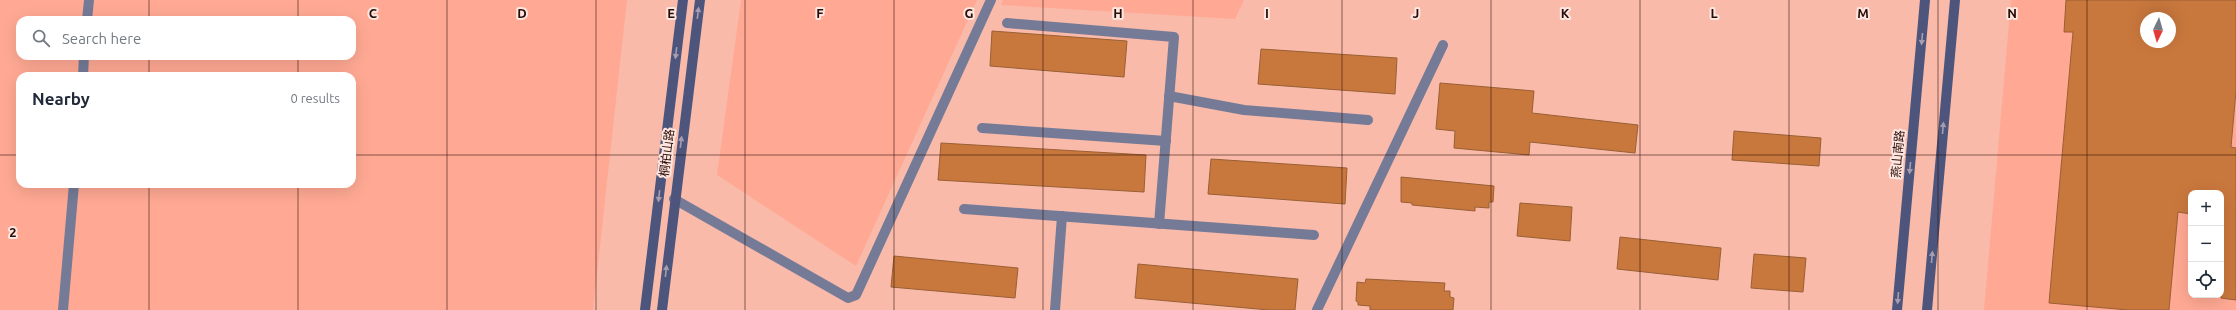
<!DOCTYPE html>
<html lang="en">
<head>
<meta charset="utf-8">
<style>
  body { margin:0; font-family:Ubuntu,"Noto Sans SC",sans-serif; background:#f6f6f7; color:#1f2937 }
  .controls { position:absolute; right:12px; bottom:12px; display:grid; overflow:hidden; border-radius:8px; box-shadow:0 4px 16px #0002 }
  .controls button { width:36px; height:36px; display:grid; place-items:center; padding:0; border:0; border-bottom:1px solid #e0e1e3; background:#fff; color:#1f2937; font:20px sans-serif }
  .compass { position:absolute; left:2140px; top:12px; width:36px; height:36px; border-radius:50%; background:#fff; box-shadow:0 4px 16px #0002; rotate:185deg }
  .list { margin:0; padding:0; list-style:none }
  h2 { display:flex; justify-content:space-between; align-items:center; height:52px; margin:0; padding:0 16px; font-size:17px }
  h2 small { font-size:13px; font-weight:400; color:#747a83 }
  .icon { flex:none; width:22px; height:22px; fill:none; stroke:currentColor; stroke-width:2; stroke-linecap:round; stroke-linejoin:round }
  .map { position:relative; flex:none; width:2236px; height:310px; overflow:hidden }
  .search { position:absolute; background:#fff; box-shadow:0 4px 16px #0002; left:16px; top:16px; width:340px; height:44px; display:flex; align-items:center; gap:10px; box-sizing:border-box; padding:0 14px; border-radius:12px; color:#747a83; font-size:15px }
  .panel { position:absolute; background:#fff; box-shadow:0 4px 16px #0002; left:16px; top:72px; width:340px; height:116px; border-radius:12px }
  .map>svg:first-child { display:block }
  .built { fill:#ffa994; fill-rule:evenodd }
  .building { fill:#c9783d; stroke:#9a5f35; fill-rule:evenodd }
  .lines { fill:none; stroke-linecap:round; stroke-linejoin:round }
  .street { stroke:#757b97; stroke-width:10 }
  .secondary { stroke:#4d557d; stroke-width:10 }
  .oneway { fill:#a69eae }
  .grid { fill:none; stroke:#280c06; stroke-width:1; stroke-opacity:0.55 }
  .labels { text-anchor:middle; stroke-width:4; stroke-linejoin:round; paint-order:stroke }
  .street-label { font-size:12px; fill:#280c06; stroke:#ffe6e0 }
  .grid-label { font-size:13px; text-anchor:middle; font-weight:bold; fill:#280c06; stroke:#ffe6e0; stroke-width:4; stroke-linejoin:round; paint-order:stroke }
</style>
</head>
<body>
<div class="map">
<svg width="2236" height="310" viewBox="0 0 2236 310">
  <rect width="100%" height="100%" fill="#f9baaa"/>
  <!-- built -->
  <g class="built">
    <path d="M 0,0 L 627,0 L 593,310 L 0,310 ZM 20,20 L 352,20 L 352,56 L 20,56 ZM 20,76 L 352,76 L 352,184 L 20,184 Z"/>
    <path d="M 741,0 L 977,0 L 856,266 L 717,175 Z"/>
    <path d="M 1003,0 L 1244,0 L 1235,19 L 1001,5 Z"/>
    <path d="M 2011,0 L 2236,0 L 2236,310 L 1984,310 ZM 2146,18 L 2170,18 L 2170,42 L 2146,42 ZM 2191,193 L 2221,193 L 2221,295 L 2191,295 Z"/>
  </g>
  <!-- building -->
  <g class="building">
    <path d="M 2066,0 L 2236,0 L 2236,91 L 2231,147 L 2236,148 L 2236,300 L 2221,298 L 2221,193 L 2191,193 L 2191,214 L 2178,212 L 2169,310 L 2128,310 L 2049,303 L 2073,32 L 2064,32 ZM 2146,18 L 2170,18 L 2170,42 L 2146,42 Z"/>
    <path d="M 992,31 L 1127,41 L 1124,77 L 990,66 Z"/>
    <path d="M 1261,49 L 1397,58 L 1395,94 L 1258,84 Z"/>
    <path d="M 1440,83 L 1534,91 L 1532,113 L 1638,125 L 1635,153 L 1530,142 L 1529,155 L 1454,148 L 1455,131 L 1436,129 Z"/>
    <path d="M 1734,131 L 1821,138 L 1819,166 L 1732,160 Z"/>
    <path d="M 941,143 L 1146,155 L 1144,192 L 938,180 Z"/>
    <path d="M 1211,159 L 1347,168 L 1345,204 L 1208,194 Z"/>
    <path d="M 1401,177 L 1494,186 L 1493,202 L 1489,202 L 1489,208 L 1475,207 L 1475,211 L 1412,205 L 1412,203 L 1401,202 Z"/>
    <path d="M 1520,203 L 1572,207 L 1570,241 L 1517,236 Z"/>
    <path d="M 1620,237 L 1721,248 L 1718,280 L 1617,269 Z"/>
    <path d="M 1754,254 L 1806,258 L 1803,292 L 1751,288 Z"/>
    <path d="M 894,256 L 1018,268 L 1015,298 L 891,287 Z"/>
    <path d="M 1138,264 L 1298,279 L 1295,310 L 1269,310 L 1135,298 Z"/>
    <path d="M 1366,279 L 1445,283 L 1444,291 L 1450,291 L 1450,297 L 1454,298 L 1453,310 L 1370,310 L 1370,306 L 1358,305 L 1358,302 L 1356,301 L 1357,282 L 1365,283 Z"/>
  </g>
  <g class="lines">
    <!-- street -->
    <g class="street">
      <path d="M 87,20 L 89,0"/>
      <path d="M 1007,23 L 1174,37 L 1159,224"/>
      <path d="M 83,76 L 84,56"/>
      <path d="M 1169,96 L 1244,110 L 1368,120"/>
      <path d="M 982,128 L 1166,141"/>
      <path d="M 674,199 L 848,298 L 856,295 L 991,0"/>
      <path d="M 964,209 L 1314,235"/>
      <path d="M 63,310 L 74,184"/>
      <path d="M 1055,310 L 1062,216"/>
      <path d="M 1317,310 L 1443,45"/>
    </g>
    <!-- secondary -->
    <g class="secondary">
      <path d="M 645,310 L 683,0"/>
      <path d="M 662,310 L 700,0"/>
      <path d="M 1897,310 L 1925,0"/>
      <path d="M 1927,310 L 1955,0"/>
    </g>
  </g>
  <!-- one-way arrows -->
  <defs><path id="oneway-solid" d="M-6-.8H1V-3.2L6.5 0L1 3.2V.8H-6Z"/></defs>
  <g class="oneway">
    <use href="#oneway-solid" transform="translate(698 13) rotate(-83)"/>
    <use href="#oneway-solid" transform="translate(1922 39) rotate(95)"/>
    <use href="#oneway-solid" transform="translate(676 53) rotate(97)"/>
    <use href="#oneway-solid" transform="translate(1943 128) rotate(-85)"/>
    <use href="#oneway-solid" transform="translate(681 142) rotate(-83)"/>
    <use href="#oneway-solid" transform="translate(1910 168) rotate(95)"/>
    <use href="#oneway-solid" transform="translate(659 196) rotate(97)"/>
    <use href="#oneway-solid" transform="translate(1932 257) rotate(-85)"/>
    <use href="#oneway-solid" transform="translate(666 271) rotate(-84)"/>
    <use href="#oneway-solid" transform="translate(1898 298) rotate(95)"/>
  </g>
  <!-- grid -->
  <path class="grid" d="M 149,0 L 149,20M 298,0 L 298,20M 447,0 L 447,310M 596,0 L 596,310M 745,0 L 745,310M 894,0 L 894,310M 1043,0 L 1043,310M 1193,0 L 1193,310M 1342,0 L 1342,310M 1491,0 L 1491,310M 1640,0 L 1640,310M 1789,0 L 1789,310M 1938,0 L 1938,310M 2087,0 L 2087,310M 149,56 L 149,76M 298,56 L 298,76M 0,155 L 20,155M 352,155 L 2236,155M 149,184 L 149,310M 298,184 L 298,310"/>
  <g class="labels">
    <!-- street labels -->
    <g class="street-label">
      <text transform="translate(667 153) rotate(-83)" y="4">桐柏山路</text>
      <text transform="translate(1898 154) rotate(-85)" y="4">燕山南路</text>
    </g>
  </g>
  <g class="grid-label">
    <text x="373" y="18">C</text>
    <text x="522" y="18">D</text>
    <text x="671" y="18">E</text>
    <text x="820" y="18">F</text>
    <text x="969" y="18">G</text>
    <text x="1118" y="18">H</text>
    <text x="1267" y="18">I</text>
    <text x="1416" y="18">J</text>
    <text x="1565" y="18">K</text>
    <text x="1714" y="18">L</text>
    <text x="1863" y="18">M</text>
    <text x="2012" y="18">N</text>
    <text x="13" y="237">2</text>
  </g>
</svg>
<div class="controls">
<button>+</button>
<button>−</button>
<button><svg class="icon" aria-label="locate" viewBox="0 0 24 24"><circle cx="12" cy="12" r="6"/><path d="M12 2v4M12 18v4M2 12h4M18 12h4"/></svg></button>
</div>
<svg class="compass" viewBox="-18 -18 36 36"><path d="M0-13l5 13h-10z" fill="#e53935"/><path d="M0 13l5-13h-10z" fill="#747a83"/></svg>
<div class="search"><svg class="icon" aria-label="search" viewBox="0 0 24 24"><circle cx="10" cy="10" r="6"/><path d="M15 15l6 6"/></svg>Search here</div>
<section class="panel">
<h2>Nearby<small>0 results</small></h2>
<ul class="list">
</ul>
</section>
</div>
</body>
</html>
